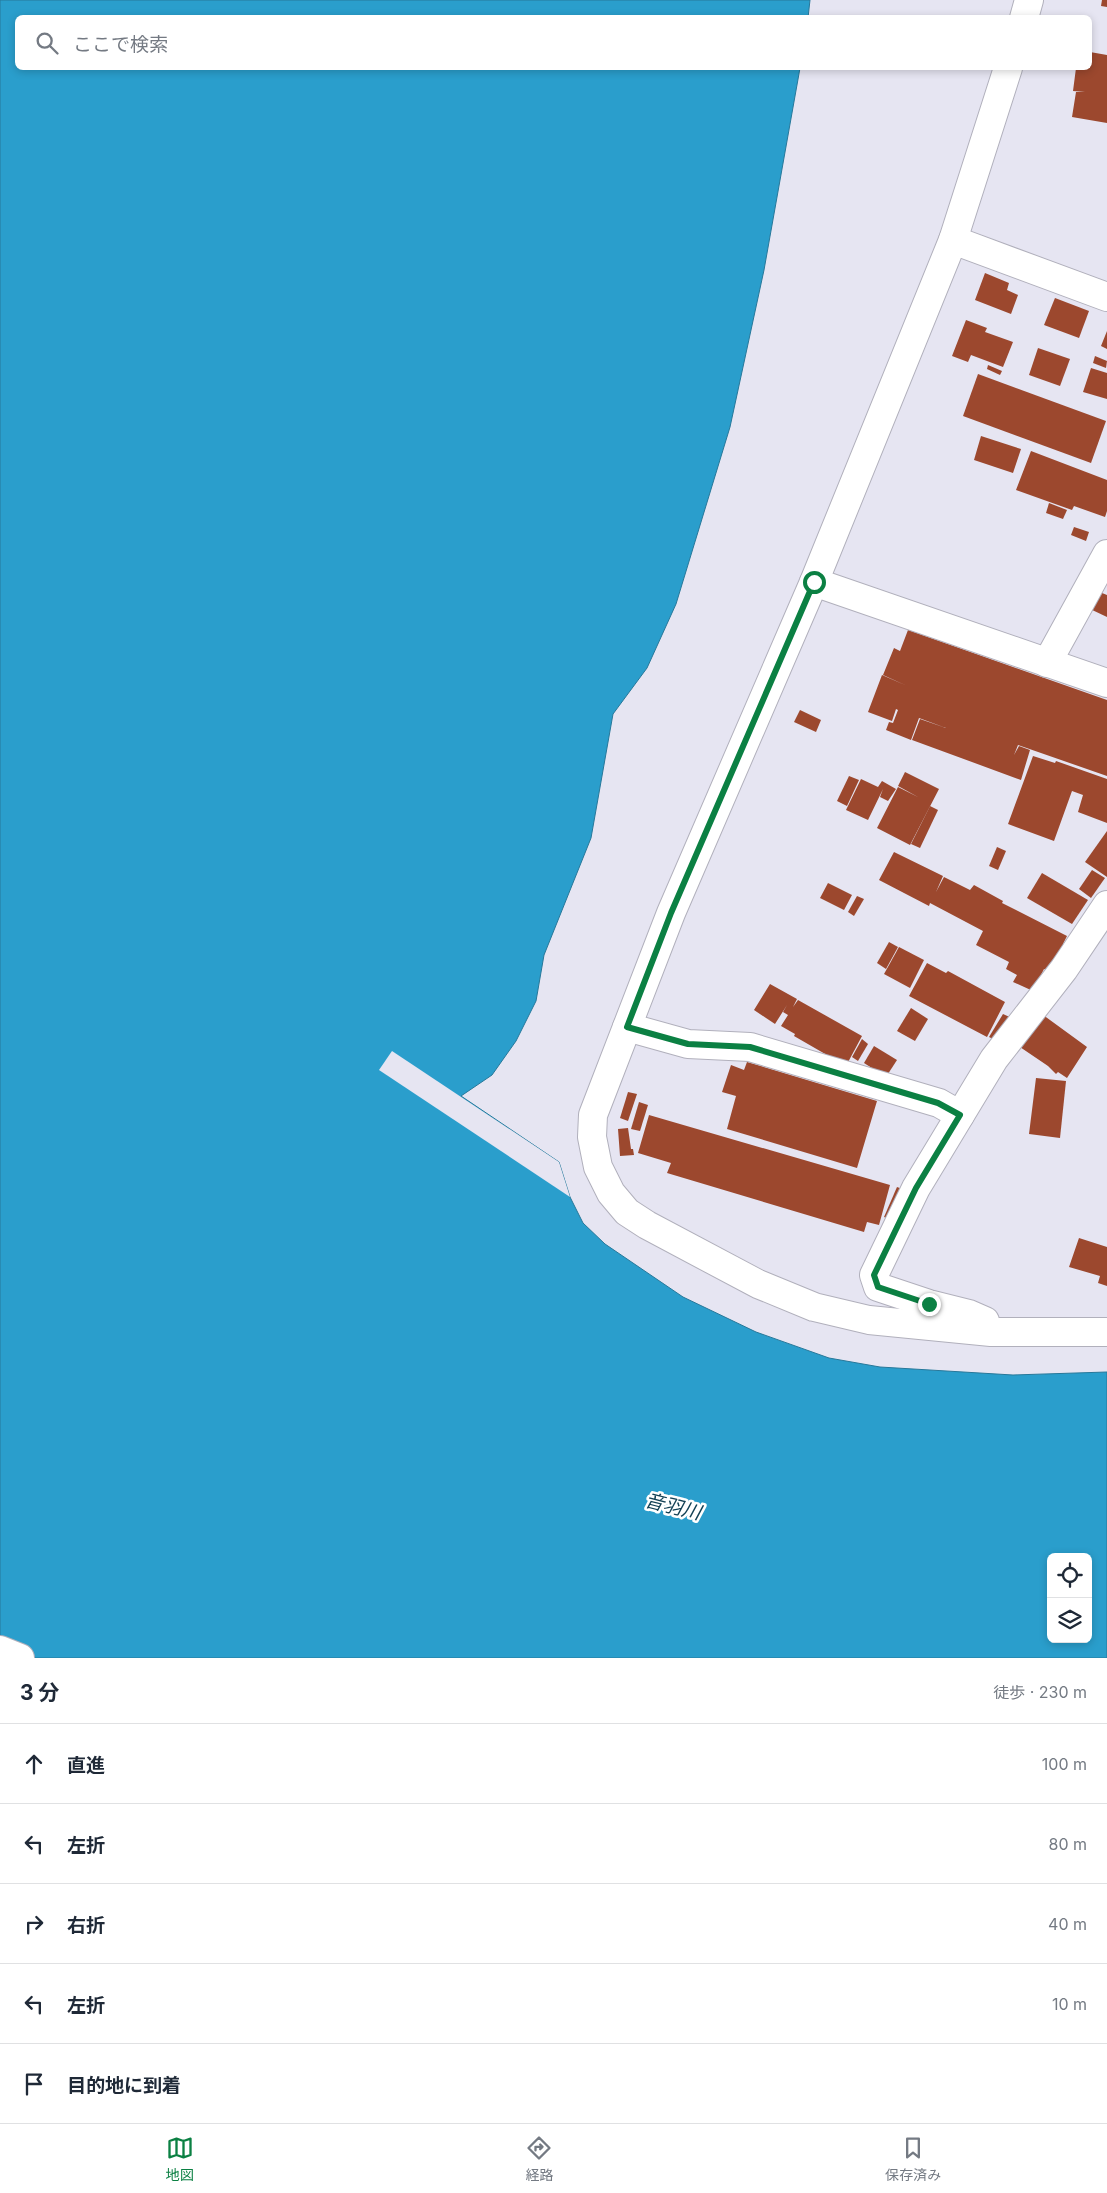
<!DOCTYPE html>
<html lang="ja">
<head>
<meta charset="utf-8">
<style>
  body { margin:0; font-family:Inter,"Noto Sans JP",sans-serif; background:#f6f6f7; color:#1f2937 }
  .controls { position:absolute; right:15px; bottom:15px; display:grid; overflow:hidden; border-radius:8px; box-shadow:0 2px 8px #0003 }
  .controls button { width:45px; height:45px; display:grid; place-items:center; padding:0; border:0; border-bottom:1px solid #e0e1e3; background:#fff; color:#1f2937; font:25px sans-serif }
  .stop { position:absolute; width:15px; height:15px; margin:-11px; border:4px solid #0b8043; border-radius:50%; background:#fff }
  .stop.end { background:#0b8043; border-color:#fff; box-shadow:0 1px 5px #0008 }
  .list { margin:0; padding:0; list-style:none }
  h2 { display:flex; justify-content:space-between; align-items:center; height:65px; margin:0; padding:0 20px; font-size:21px }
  h2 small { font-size:16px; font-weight:400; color:#747a83 }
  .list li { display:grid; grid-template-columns:32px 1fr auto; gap:15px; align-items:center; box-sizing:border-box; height:80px; padding:0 20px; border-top:1px solid #e0e1e3 }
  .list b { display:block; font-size:19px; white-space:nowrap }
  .list em { font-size:16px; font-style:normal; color:#747a83 }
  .icon { flex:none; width:28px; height:28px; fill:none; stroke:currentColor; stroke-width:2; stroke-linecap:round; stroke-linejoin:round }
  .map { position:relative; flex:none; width:1107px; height:1658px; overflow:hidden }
  .search { position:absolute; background:#fff; box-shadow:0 2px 8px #0003; left:15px; right:15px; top:15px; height:55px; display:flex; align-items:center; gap:12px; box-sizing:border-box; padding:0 18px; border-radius:8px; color:#747a83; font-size:19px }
  .sheet { height:465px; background:#fff }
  nav { display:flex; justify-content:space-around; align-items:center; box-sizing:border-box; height:70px; border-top:1px solid #e0e1e3; background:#fff; font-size:14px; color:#747a83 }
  nav a { display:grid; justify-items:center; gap:2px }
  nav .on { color:#0b8043 }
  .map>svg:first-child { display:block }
  .water { fill:#2a9ecc; stroke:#27789a; fill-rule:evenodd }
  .pier { fill:#e6e5f2 }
  .building { fill:#9c482e }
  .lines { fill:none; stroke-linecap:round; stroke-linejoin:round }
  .minor-casing { stroke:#b1b0bc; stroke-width:30 }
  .minor { stroke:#fff; stroke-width:28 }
  .route { stroke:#0b8043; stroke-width:6 }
  .labels { text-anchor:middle; stroke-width:5; stroke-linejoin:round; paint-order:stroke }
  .water-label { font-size:19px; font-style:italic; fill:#134155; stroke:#fff }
</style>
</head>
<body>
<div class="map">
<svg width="1107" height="1658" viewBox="0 0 1107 1658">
  <rect width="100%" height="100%" fill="#e6e5f2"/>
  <!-- water -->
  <path class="water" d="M 0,0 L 810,0 L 808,18 L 18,18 L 18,68 L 800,68 L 764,270 L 730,427 L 676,604 L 647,668 L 613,714 L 591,838 L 544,955 L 536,1001 L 516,1041 L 492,1075 L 461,1096 L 559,1162 L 570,1197 L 583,1223 L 605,1244 L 683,1297 L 756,1332 L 829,1358 L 880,1367 L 1013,1375 L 1107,1372 L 1107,1658 L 0,1658 ZM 1051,1557 L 1088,1557 L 1088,1639 L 1051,1639 Z"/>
  <!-- pier -->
  <path class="pier" d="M 392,1051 L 559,1162 L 570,1197 L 379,1070 Z"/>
  <!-- building -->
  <g class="building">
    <path d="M 1102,0 L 1107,0 L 1107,7 L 1101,6 Z"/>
    <path d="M 1090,52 L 1107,55 L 1107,123 L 1072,117 L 1076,92 L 1085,92 L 1073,91 L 1076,68 L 1090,68 Z"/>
    <path d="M 985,273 L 1009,283 L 1007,290 L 1018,295 L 1011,314 L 975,300 Z"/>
    <path d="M 1055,298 L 1089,311 L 1079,338 L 1044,325 Z"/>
    <path d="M 966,320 L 987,328 L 985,332 L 1013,342 L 1003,367 L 971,355 L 968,362 L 952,356 Z"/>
    <path d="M 1107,331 L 1107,349 L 1101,346 Z"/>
    <path d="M 1038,348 L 1070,359 L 1060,386 L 1029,375 Z"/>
    <path d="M 1095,356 L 1107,361 L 1106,368 L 1093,363 Z"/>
    <path d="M 988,365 L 1002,371 L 1000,375 L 987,369 Z"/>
    <path d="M 1091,368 L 1107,373 L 1107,399 L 1083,392 Z"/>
    <path d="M 978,374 L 1106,421 L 1091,463 L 963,416 Z"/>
    <path d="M 981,436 L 1021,449 L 1013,473 L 974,460 Z"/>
    <path d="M 1031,451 L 1107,480 L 1107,511 L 1105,517 L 1074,506 L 1072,510 L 1016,490 Z"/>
    <path d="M 1049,503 L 1067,510 L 1063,519 L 1046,513 Z"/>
    <path d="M 1074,527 L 1089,532 L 1086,541 L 1071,535 Z"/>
    <path d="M 1097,591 L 1107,595 L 1107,617 L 1088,608 Z"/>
    <path d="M 908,630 L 1107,700 L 1107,776 L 1018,745 L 1014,755 L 1019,746 L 1030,750 L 1021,780 L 912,740 L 920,719 L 946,728 L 919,718 L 911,740 L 886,730 L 889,722 L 893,723 L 898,710 L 896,709 L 892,721 L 868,712 L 882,675 L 905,685 L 883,675 L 894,648 L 900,651 Z"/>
    <path d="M 800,710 L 821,720 L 816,732 L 794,722 Z"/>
    <path d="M 1033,756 L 1055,763 L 1056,761 L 1107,779 L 1107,823 L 1078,812 L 1083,795 L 1072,791 L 1054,841 L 1008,824 Z"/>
    <path d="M 905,772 L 939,789 L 910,845 L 877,828 L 898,787 L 918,797 L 898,786 Z"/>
    <path d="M 849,776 L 859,780 L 847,806 L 837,801 Z"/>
    <path d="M 861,779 L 878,787 L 882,781 L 896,789 L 888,801 L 880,797 L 883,789 L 868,820 L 846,810 Z"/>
    <path d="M 930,806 L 938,810 L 920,848 L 911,844 Z"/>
    <path d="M 1107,831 L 1107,877 L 1085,862 Z"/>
    <path d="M 997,847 L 1006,851 L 998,870 L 989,866 Z"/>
    <path d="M 894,852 L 943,876 L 936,892 L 944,877 L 970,890 L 974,885 L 1003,901 L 1002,903 L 1067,936 L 1063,944 L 1068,948 L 1049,971 L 1044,969 L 1033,991 L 1013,982 L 1017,975 L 1006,969 L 1009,962 L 976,945 L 983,931 L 930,903 L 929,906 L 879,880 Z"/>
    <path d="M 1092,870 L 1105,878 L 1091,898 L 1079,889 Z"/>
    <path d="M 1042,873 L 1088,900 L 1072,924 L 1027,898 Z"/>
    <path d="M 828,883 L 852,895 L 844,910 L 820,898 Z"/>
    <path d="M 857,896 L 864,899 L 854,916 L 848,912 Z"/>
    <path d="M 889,942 L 898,947 L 886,969 L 877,963 Z"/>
    <path d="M 899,947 L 924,960 L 910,988 L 884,974 Z"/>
    <path d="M 927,963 L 946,973 L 948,971 L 1005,1002 L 987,1037 L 909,996 Z"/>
    <path d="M 770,984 L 797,999 L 793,1007 L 798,1000 L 862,1036 L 846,1066 L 794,1036 L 795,1034 L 781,1026 L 788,1015 L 783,1012 L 787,1005 L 775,1024 L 754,1010 Z"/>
    <path d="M 911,1008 L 928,1019 L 915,1041 L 897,1031 Z"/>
    <path d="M 1039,1012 L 1087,1047 L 1067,1078 L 1058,1072 L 1056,1074 L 1048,1066 L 1017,1045 Z"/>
    <path d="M 1003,1014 L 1014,1019 L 997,1041 L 989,1037 Z"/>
    <path d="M 862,1039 L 868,1044 L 858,1061 L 852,1057 Z"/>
    <path d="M 874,1046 L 897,1060 L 886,1077 L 864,1063 Z"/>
    <path d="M 747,1062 L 877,1101 L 857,1168 L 727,1129 L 736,1096 L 722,1092 L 731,1065 L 744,1070 Z"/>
    <path d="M 1036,1078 L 1066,1081 L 1060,1138 L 1029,1134 Z"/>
    <path d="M 628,1092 L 637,1094 L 628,1121 L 620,1118 Z"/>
    <path d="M 639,1102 L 648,1105 L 640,1131 L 631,1129 Z"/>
    <path d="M 649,1115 L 890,1185 L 879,1225 L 867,1222 L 864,1232 L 667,1173 L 671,1163 L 638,1153 Z"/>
    <path d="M 628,1128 L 631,1149 L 633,1149 L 634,1155 L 620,1156 L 618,1129 Z"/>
    <path d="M 897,1187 L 905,1190 L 892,1220 L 884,1217 Z"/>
    <path d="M 1079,1238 L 1107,1247 L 1107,1286 L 1098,1283 L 1100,1276 L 1069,1267 Z"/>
  </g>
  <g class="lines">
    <defs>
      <g id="minor">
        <path d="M 1024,18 L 1029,0"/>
        <path d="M 1008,68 L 953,240 L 814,582 L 671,913 L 593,1115 L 592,1137 L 598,1167 L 611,1193 L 627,1212 L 647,1225 L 758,1284 L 814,1307 L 869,1320 L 991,1332 L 1107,1332"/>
        <path d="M 953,240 L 1107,297"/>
        <path d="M 814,582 L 1107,683"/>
        <path d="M 1047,663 L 1107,554"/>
        <path d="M 627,1027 L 688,1044 L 750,1047 L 939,1103 L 960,1115"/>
        <path d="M 985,1321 L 969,1314 L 929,1304 L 878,1287 L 874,1275 L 916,1188 L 994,1059 L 1064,969 L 1107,905"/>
        <path d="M 0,1650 L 20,1658"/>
      </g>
    </defs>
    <!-- minor casing -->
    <use href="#minor" class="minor-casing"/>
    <!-- minor -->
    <use href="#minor" class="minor"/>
  </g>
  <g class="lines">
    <!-- route -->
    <path class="route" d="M 814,582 L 671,913 L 627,1027 L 688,1044 L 750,1047 L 938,1103 L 960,1115 L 916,1188 L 874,1275 L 878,1287 L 929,1304"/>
  </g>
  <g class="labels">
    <!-- water labels -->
    <g class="water-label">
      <text transform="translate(673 1506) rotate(14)" y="7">音羽川</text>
    </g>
  </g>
</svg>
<div class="controls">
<button><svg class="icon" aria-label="locate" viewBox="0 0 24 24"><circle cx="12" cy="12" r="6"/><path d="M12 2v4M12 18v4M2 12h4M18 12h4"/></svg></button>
<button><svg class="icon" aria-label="layers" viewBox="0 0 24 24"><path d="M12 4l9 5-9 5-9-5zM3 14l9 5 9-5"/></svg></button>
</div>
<div class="stop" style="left:814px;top:582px"></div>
<div class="stop end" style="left:929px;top:1304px"></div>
<div class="search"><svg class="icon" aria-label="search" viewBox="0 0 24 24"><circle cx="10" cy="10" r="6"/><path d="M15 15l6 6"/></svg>ここで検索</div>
</div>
<section class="sheet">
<h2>3 分<small>徒歩 · 230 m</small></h2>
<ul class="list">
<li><svg class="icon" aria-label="ahead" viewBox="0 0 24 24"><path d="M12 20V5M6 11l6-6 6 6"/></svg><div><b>直進</b></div><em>100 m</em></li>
<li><svg class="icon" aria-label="left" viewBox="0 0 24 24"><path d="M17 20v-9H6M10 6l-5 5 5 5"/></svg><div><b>左折</b></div><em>80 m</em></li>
<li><svg class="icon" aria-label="right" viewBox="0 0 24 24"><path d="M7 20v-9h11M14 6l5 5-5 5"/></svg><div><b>右折</b></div><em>40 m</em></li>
<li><svg class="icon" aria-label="left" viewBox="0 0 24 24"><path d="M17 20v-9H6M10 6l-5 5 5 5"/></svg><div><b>左折</b></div><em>10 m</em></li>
<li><svg class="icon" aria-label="arrive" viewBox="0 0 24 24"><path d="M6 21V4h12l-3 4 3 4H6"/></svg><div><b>目的地に到着</b></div></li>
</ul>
</section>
<nav>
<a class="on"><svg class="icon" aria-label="map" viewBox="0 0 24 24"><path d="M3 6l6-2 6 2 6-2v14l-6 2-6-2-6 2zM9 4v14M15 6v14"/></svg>地図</a>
<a><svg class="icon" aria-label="directions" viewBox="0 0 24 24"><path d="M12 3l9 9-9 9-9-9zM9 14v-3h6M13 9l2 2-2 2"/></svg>経路</a>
<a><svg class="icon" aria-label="saved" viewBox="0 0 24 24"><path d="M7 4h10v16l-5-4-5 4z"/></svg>保存済み</a>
</nav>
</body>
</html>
